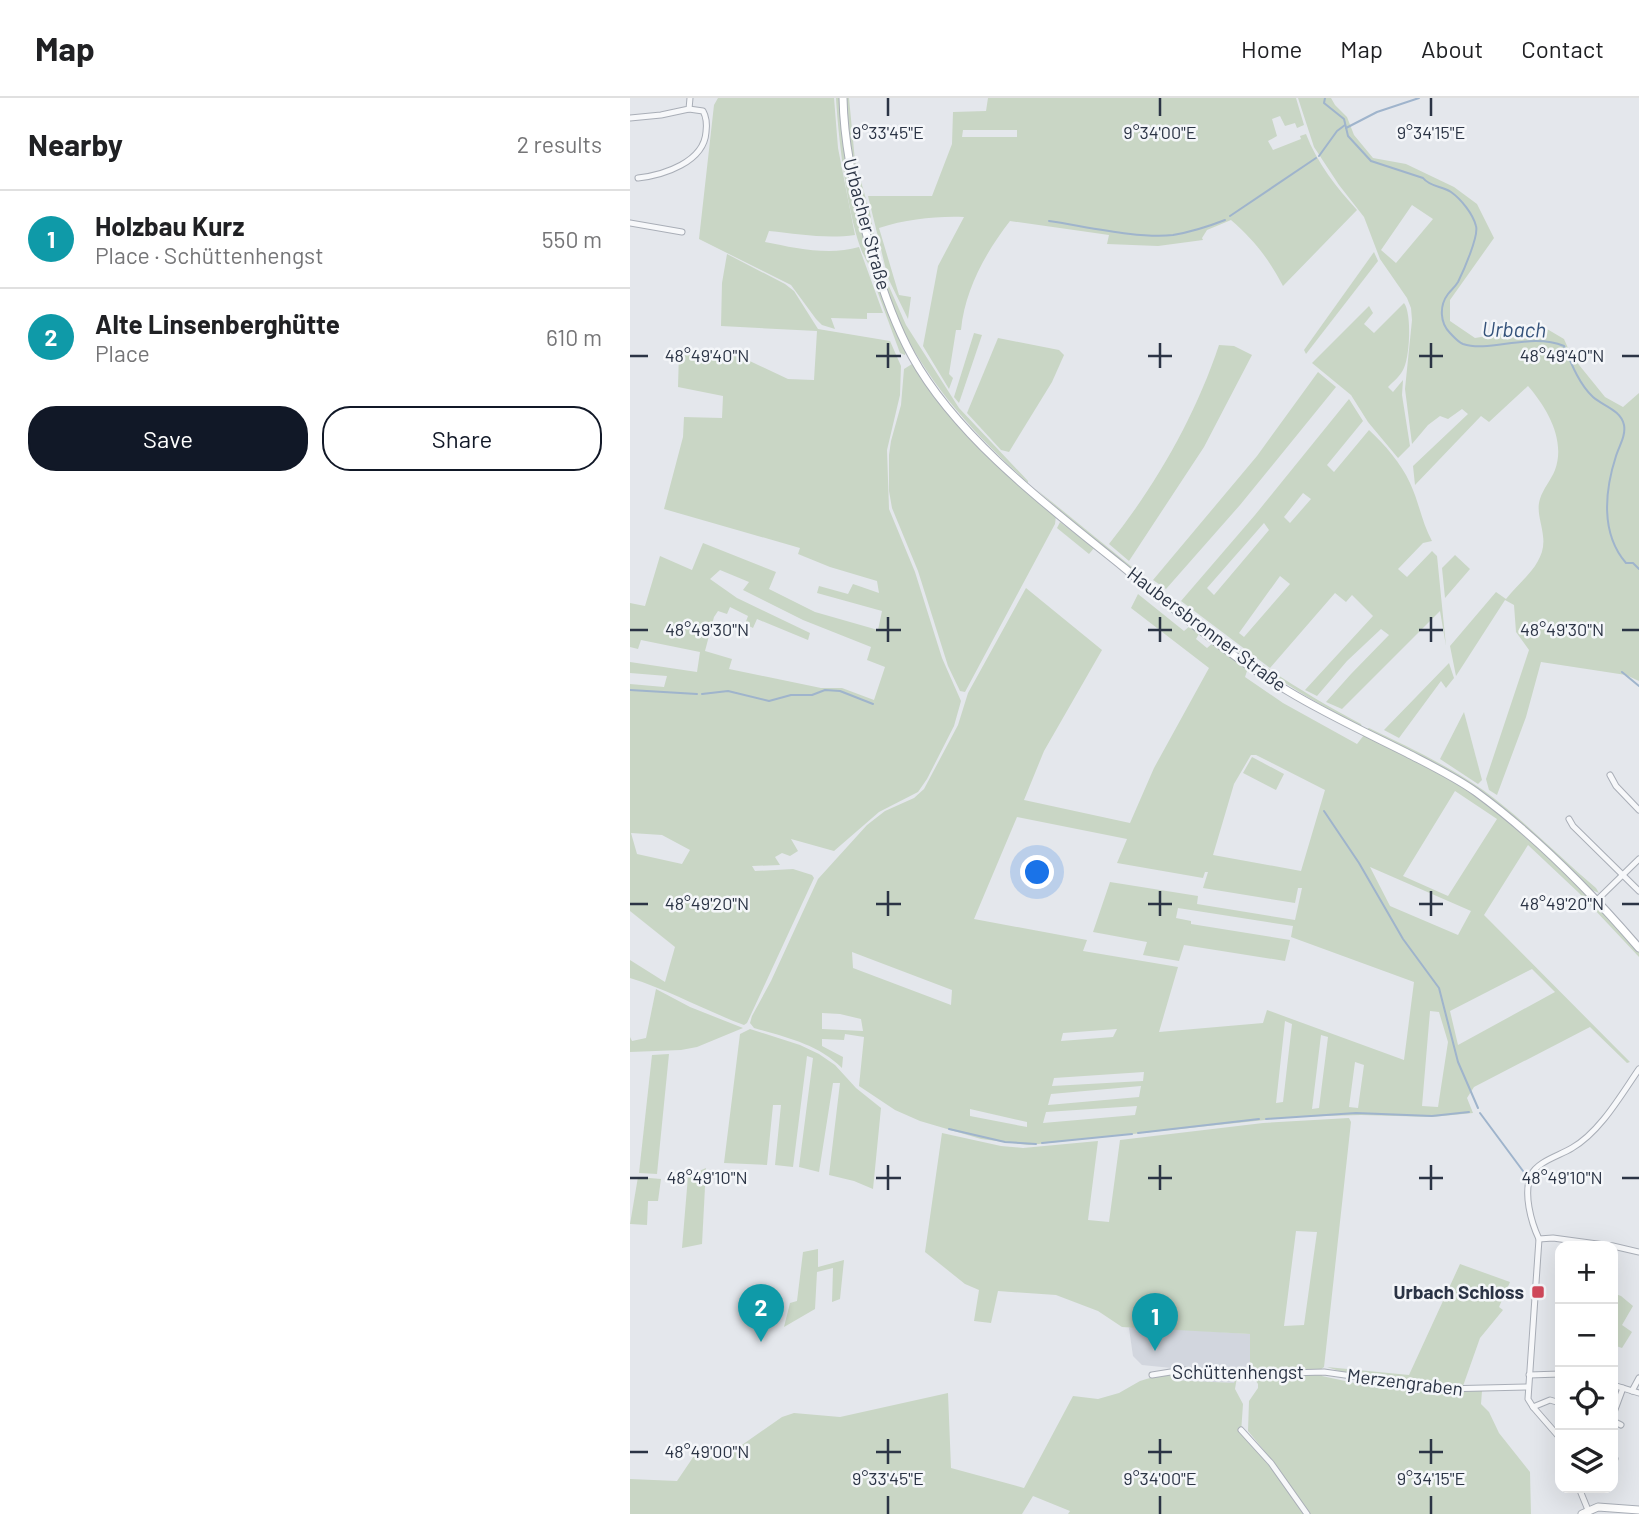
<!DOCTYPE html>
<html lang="en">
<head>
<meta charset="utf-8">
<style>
  body { margin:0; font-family:Barlow,sans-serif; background:#f6f6f6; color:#202124 }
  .controls { position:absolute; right:21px; bottom:21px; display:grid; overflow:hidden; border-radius:14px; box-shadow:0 7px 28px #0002 }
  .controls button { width:63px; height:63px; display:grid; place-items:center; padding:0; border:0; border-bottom:2px solid #e0e0e0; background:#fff; color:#202124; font:35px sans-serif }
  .you { position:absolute; left:408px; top:775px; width:24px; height:24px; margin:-18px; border:5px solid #fff; border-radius:50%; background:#1a73e8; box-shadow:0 0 0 10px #1a73e833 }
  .badge { display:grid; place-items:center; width:46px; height:46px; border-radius:50%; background:#111827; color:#fff; font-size:23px; font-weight:700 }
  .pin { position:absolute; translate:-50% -58px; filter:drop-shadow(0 2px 4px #0008) }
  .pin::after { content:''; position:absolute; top:37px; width:24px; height:21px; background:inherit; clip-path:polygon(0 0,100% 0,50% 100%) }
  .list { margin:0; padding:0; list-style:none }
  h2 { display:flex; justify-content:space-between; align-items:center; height:91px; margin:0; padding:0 28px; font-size:30px }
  h2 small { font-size:23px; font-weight:400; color:#757577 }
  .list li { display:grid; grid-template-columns:46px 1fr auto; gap:21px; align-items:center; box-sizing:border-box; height:98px; padding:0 28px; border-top:2px solid #e0e0e0 }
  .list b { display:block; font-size:26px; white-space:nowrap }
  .list p { margin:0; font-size:23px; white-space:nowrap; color:#757577 }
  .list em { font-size:23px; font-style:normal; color:#757577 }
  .actions { display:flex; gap:14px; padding:21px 28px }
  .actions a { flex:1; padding:16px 0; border:2px solid #111827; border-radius:28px; text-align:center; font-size:24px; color:#111827 }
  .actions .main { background:#111827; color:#fff }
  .icon { flex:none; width:38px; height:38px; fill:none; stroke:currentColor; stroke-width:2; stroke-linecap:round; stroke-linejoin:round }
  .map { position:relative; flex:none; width:1009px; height:1416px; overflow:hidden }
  header { display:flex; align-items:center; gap:42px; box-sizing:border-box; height:98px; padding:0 35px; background:#fff; border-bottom:2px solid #e0e0e0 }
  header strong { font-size:33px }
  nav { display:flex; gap:38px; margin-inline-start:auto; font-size:24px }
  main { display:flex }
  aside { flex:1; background:#fff }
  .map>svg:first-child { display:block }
  .built { fill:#d2d6de }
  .green { fill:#c9d6c5; fill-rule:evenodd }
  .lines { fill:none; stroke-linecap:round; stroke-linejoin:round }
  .stream { stroke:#9fb4cc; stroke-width:2 }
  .street-casing { stroke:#a9aeb7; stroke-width:7 }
  .secondary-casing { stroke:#a9aeb7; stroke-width:9 }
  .street { stroke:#f7f8fa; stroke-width:5 }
  .secondary { stroke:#fff; stroke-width:7 }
  .ticks { fill:none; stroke:#2b3445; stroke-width:2.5 }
  .poi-dot { fill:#d1495b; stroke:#f4f6f9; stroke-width:2.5 }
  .labels { text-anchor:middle; stroke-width:5; stroke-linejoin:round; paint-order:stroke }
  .street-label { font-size:19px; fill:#2b3445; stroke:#f4f6f9 }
  .poi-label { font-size:19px; font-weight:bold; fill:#2b3445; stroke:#f4f6f9; text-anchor:end }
  .water-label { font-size:21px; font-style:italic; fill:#34527a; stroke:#f4f6f9 }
  .ticks-label { font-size:18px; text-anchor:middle; fill:#2b3445; stroke:#f4f6f9; stroke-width:5; stroke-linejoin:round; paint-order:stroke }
</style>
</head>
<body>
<header>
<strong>Map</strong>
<nav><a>Home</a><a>Map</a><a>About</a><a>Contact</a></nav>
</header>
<main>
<aside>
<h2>Nearby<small>2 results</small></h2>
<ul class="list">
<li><span class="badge" style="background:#0f9aa8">1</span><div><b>Holzbau Kurz</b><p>Place · Schüttenhengst</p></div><em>550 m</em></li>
<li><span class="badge" style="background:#0f9aa8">2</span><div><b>Alte Linsenberghütte</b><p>Place</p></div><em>610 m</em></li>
</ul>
<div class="actions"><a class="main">Save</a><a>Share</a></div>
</aside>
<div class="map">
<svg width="1009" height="1416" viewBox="0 0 1009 1416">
  <rect width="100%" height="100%" fill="#e4e7ec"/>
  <!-- built -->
  <path class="built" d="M 501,1228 L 620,1236 L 620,1274 L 605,1273 L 604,1285 L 542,1282 L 542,1270 L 512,1267 L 503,1258 L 499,1230 Z"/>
  <!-- green -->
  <g class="green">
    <path d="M 88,0 L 204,0 L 208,50 L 225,137 C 196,141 168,136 139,133 L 135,144 C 165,150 199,158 229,149 L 253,215 L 237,215 L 237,221 L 201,220 L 205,231 L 192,227 L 186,221 L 161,187 L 69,141 L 84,7 Z"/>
    <path d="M 206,0 L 210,0 L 216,72 L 242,167 L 240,168 C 219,141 208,36 206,0 Z"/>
    <path d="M 216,0 L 219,0 L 225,63 L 240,115 L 249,164 L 235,120 L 222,69 Z"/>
    <path d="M 358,0 L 666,0 L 674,27 L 667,30 L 665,25 L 655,28 L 650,18 L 642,21 L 647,38 L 638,43 L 643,52 L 671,41 L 670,38 L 676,36 C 687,65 707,90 727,112 L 653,188 C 638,160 625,143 601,122 L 577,132 L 572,140 L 573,142 L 528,148 L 477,146 L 479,137 L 380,123 C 356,154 335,191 331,232 L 326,232 L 319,276 L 323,280 L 319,291 L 293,248 L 308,168 L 334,119 C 306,118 277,121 249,130 L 269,197 L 281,199 L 278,221 L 258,180 L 238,98 L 302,98 L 322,46 L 323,14 L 356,13 ZM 333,32 L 387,32 L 387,39 L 332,39 Z"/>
    <path d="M 668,0 L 701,0 L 705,7 L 717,19 L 724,37 L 743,60 L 776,66 L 824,89 L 847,106 L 864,140 L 820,202 L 820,223 L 845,240 L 888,233 L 917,231 L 934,241 L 941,257 L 975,299 L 993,309 L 1009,295 L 1009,583 L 996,577 L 911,564 L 896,619 L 867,697 L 859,692 L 856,681 L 899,552 L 886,534 L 884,507 L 875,502 L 826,578 L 820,548 L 866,494 L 876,501 C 891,482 917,465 913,438 C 912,426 906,413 910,401 C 913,391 921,382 925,372 C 936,342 917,310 898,288 L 859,324 L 851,318 L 785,387 L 783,368 L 838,316 L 832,311 L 818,321 L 810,318 L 798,327 L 782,346 L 775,291 L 782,222 L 781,210 L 777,200 L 750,161 L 734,119 L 709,87 L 684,49 ZM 782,107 L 803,121 L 766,165 L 751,152 Z"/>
    <path d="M 744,154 L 748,163 L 676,256 L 674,252 Z"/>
    <path d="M 97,156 L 155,186 L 164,193 L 188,231 L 260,243 L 271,268 L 270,297 L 257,352 L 259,411 L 285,474 L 312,560 L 331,603 L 324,628 L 297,681 L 288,694 L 249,714 L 204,753 L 161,741 L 168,753 L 160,758 L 152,755 L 145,759 L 150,767 L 122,768 L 125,773 L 163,771 L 182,777 L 184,780 L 117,925 L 114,927 C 76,913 39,892 0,880 L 0,862 L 35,884 L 45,849 L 0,813 L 0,586 L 34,589 L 37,578 L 0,575 L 0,564 L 67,574 L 70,554 L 11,542 L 8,551 L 0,549 L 0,505 L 15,508 L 30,458 L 62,472 L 73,445 L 146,474 L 139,491 L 185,514 L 248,532 L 252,513 L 187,495 L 189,488 L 218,496 L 223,486 L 249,495 L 247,483 L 200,469 L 168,456 L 170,450 L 34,411 L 53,339 L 54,319 L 92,320 L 93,298 L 48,289 L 49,254 L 109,258 L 158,281 L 184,282 L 187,233 L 91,228 L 92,185 ZM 90,472 L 119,484 L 113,492 L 173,522 L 241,549 L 237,562 L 255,569 L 244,602 L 212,590 L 191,590 L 99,571 L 102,561 L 75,553 L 84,519 L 88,513 L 97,516 L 100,509 L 118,518 L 115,526 L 123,530 L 127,521 L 178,542 L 180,535 L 107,500 L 80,481 ZM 1,735 L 32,737 L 60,752 L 52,766 L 7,756 Z"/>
    <path d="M 251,170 L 276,227 L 329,310 L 398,383 L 398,385 C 343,335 296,284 265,216 C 260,202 251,183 251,170 Z"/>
    <path d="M 243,174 L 276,253 L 275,257 L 270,255 L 245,187 Z"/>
    <path d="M 774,205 C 782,215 780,261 773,272 C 770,278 763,284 758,289 L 763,294 L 773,282 L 772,297 L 780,348 L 768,360 L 738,324 L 721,297 L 682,265 L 739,208 L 743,215 L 734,226 L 744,235 Z"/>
    <path d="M 344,235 L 352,237 L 329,305 L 324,299 Z"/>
    <path d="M 368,240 L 429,252 L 434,257 L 422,284 L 379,354 L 371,352 L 337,315 Z"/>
    <path d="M 589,247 L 604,248 L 622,257 L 574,349 L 499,463 L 479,446 C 526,387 565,319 589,247 Z"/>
    <path d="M 282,266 L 303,295 L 426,418 L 425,426 L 335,594 L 330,593 L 318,568 L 288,473 L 262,410 L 259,393 L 259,357 L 261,343 L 271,307 L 274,271 Z"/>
    <path d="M 688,274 L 706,289 L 610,407 L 536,491 L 523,482 L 627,358 Z"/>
    <path d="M 719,301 L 733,323 L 697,367 L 704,374 L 739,332 C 755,347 771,365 780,385 C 789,404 792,425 802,443 L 793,445 L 768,471 L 777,479 L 802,453 L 807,458 L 816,548 L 810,513 L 712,611 L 696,604 L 721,576 L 759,537 L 751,531 L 717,563 L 687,598 L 675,592 L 743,518 L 722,497 L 716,504 L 705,495 L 640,570 L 551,503 L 625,417 ZM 673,395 L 681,401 L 660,425 L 654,419 ZM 634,425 L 639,432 L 584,497 L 577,490 ZM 650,478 L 660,486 L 614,539 L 609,535 Z"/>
    <path d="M 406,391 L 513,478 L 514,482 L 455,435 Z"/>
    <path d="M 430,424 L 464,450 L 459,456 L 427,430 Z"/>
    <path d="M 825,457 L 840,471 L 815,500 L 812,470 Z"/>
    <path d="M 521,484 C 590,538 653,585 731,626 L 732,629 C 653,589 587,540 518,485 Z"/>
    <path d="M 396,490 L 472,552 L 414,653 L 394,702 L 500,725 L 524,670 L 579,570 L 501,510 L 508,496 L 554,533 L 561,527 L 570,534 L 566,541 L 577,550 L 584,544 L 618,570 L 615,579 L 653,605 L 727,646 L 734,637 C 771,656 808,673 842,696 C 903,736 953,793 1003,846 L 1009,854 L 1009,859 L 949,795 L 898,747 L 854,817 L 1000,964 L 997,965 L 960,929 L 844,989 L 837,1000 L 843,1015 L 802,1019 L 731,1017 L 662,1019 L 399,1047 L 351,1041 L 290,1023 L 265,1012 L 229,988 L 234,939 L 215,936 L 214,942 L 192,941 L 192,948 L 213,959 L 212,970 C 188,946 155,939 124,930 L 120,925 L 122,918 L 141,883 L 188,781 L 237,727 L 255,713 L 284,700 L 294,691 L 328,627 L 338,595 ZM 621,657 L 626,657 L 695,692 L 671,773 L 583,757 L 604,686 ZM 825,693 L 867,721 L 818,798 L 773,778 ZM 387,719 L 497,741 L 487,765 L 573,780 L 575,774 L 578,774 L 573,790 L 665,805 L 668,790 L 672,790 L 665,822 L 567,806 L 568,798 L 480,784 L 463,834 L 517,844 L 513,857 L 549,863 L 554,847 L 655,863 L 660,842 L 561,826 L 561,823 L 546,820 L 548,810 L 663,828 L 661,839 L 784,884 L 774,962 L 637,912 L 633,925 L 529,934 L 548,869 L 453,853 L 457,842 L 344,821 ZM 740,769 L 841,813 L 828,837 L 760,808 ZM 222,854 L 322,892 L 321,907 L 223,870 ZM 902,871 L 925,894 L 828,947 L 820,913 ZM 800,913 L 809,914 L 818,944 L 808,1009 L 792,1008 ZM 192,915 L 210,916 L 231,921 L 233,933 L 192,931 ZM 655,923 L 662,926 L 653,1004 L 646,1005 ZM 487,931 L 483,939 L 431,943 L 433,935 ZM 691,937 L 698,939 L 689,1010 L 682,1011 ZM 725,964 L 734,967 L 728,1010 L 719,1009 ZM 514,974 L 513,983 L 422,988 L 424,980 ZM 511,988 L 509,999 L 418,1007 L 421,996 ZM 507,1008 L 505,1017 L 413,1025 L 416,1014 ZM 340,1011 L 397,1024 L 397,1029 L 340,1018 Z"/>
    <path d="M 819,565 L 824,580 L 816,590 L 811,583 L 769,640 L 754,632 Z"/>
    <path d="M 834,614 L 852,682 L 848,686 L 810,661 Z"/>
    <path d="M 739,630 C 778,649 817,667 853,692 C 893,721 928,758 966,790 L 969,795 L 957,790 L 903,737 L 789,658 L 737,631 Z"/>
    <path d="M 622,659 L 654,676 L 646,692 L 613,675 Z"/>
    <path d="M 26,891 L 60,909 L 113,930 L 67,949 L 51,952 L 0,954 L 0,939 L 2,943 L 16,940 Z"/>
    <path d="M 120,931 L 170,947 L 189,956 L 205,967 L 226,990 L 251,1010 L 243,1091 L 224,1083 L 199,1077 L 210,985 L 203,985 L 189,1074 L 169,1069 L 183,960 L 177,958 L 163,1069 L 145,1067 L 151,1007 L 143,1007 L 137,1067 L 94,1065 L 110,936 Z"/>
    <path d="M 39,956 L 27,1076 L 9,1075 L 22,957 Z"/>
    <path d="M 719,1020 L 721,1024 L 694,1269 L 690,1272 L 692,1278 L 752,1291 L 754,1287 L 697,1276 L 812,1292 L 852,1293 L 851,1306 L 859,1314 L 869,1335 L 900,1374 L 901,1416 L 680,1416 L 641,1361 L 618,1333 L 619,1303 L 628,1290 L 628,1286 L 620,1274 L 620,1236 L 492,1229 L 468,1213 L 426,1197 L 368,1193 L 361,1225 L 344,1223 L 349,1192 L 335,1186 L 295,1154 L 312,1035 L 371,1048 L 393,1050 L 468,1043 L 458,1122 L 479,1124 L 490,1042 L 633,1025 ZM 666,1133 L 687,1134 L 674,1227 L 654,1228 Z"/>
    <path d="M 76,1070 L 72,1146 L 52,1150 L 58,1078 Z"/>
    <path d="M 8,1079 L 31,1081 L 28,1103 L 18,1103 L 17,1127 L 0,1126 Z"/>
    <path d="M 188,1151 L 188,1169 L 214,1162 L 210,1201 L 202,1204 L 203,1170 L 187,1174 L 185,1211 L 154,1229 L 160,1205 L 167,1203 L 173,1154 Z"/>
    <path d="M 830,1166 L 880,1184 L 869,1209 L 873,1212 L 850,1240 L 833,1288 L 712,1274 L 697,1269 L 779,1277 Z"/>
    <path d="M 983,1195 L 991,1198 L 1003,1208 L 992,1227 L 1002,1234 L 992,1250 L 983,1247 Z"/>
    <path d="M 536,1275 L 542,1275 L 542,1282 L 604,1285 L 605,1279 L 607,1279 L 605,1291 L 613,1306 L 611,1335 L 648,1377 L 674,1416 L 438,1416 L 440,1413 L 403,1398 L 392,1416 L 0,1416 L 0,1381 L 47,1383 L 68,1352 L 79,1358 L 92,1361 L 152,1319 L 164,1315 L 210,1319 L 318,1295 L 321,1370 L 394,1390 L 443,1298 L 468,1301 L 489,1295 L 510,1283 Z"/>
  </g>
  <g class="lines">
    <!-- stream -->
    <g class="stream">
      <path d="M 695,0 L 694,5 L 714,21 L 718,38 L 741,63 L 793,80 C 800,89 812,88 821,94 C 831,101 843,116 846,128 C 849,138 833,174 828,184 C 825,189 821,192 818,196 C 809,208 810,225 820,235 C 824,239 828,244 833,246 C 860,255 900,234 934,248 C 941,265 949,286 963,299 C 973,308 991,312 994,327 C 996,338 989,348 986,358 C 975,392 970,435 996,465 L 1003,465 L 1009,471"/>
      <path d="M 716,30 L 747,14 L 789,0"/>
      <path d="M 689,58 L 707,33 L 715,27"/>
      <path d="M 600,118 L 686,60"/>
      <path d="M 419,123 C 454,128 509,141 543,137 C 561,134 577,129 595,122"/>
      <path d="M 992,574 L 1009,588"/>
      <path d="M 0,592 L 67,596"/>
      <path d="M 72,596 L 98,593 L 139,603 L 161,597 L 182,597 L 195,592 L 210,593 L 243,606"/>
      <path d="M 694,713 L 729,765 L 773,841 L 809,890 L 828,964 L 848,1010"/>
      <path d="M 850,1015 L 893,1073"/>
      <path d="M 636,1021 L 726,1015 L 802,1018 L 839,1014"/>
      <path d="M 319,1031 L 375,1044 L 406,1046"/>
      <path d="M 508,1035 L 629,1021"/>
      <path d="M 412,1045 L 502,1036"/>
    </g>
    <defs>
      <g id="street">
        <path d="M 0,20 L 31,17 L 59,11 L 60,0"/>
        <path d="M 8,80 C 34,77 74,64 76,34 C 77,26 77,20 73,13 L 59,11"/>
        <path d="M 0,125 L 52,134"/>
        <path d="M 980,677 L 986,688 L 1009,712"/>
        <path d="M 939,721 L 943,728 L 1009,793"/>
        <path d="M 966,803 L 1009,761"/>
        <path d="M 909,1141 L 923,1140 L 982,1148"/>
        <path d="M 983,1148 L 1009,1154"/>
        <path d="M 522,1277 L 553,1272 L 623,1276 L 694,1274 L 812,1291 L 898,1289"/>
        <path d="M 899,1277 L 930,1276"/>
        <path d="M 983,1287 L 1009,1295"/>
        <path d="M 1002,1293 L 1009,1280"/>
        <path d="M 903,1309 L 920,1302 L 930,1305"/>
        <path d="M 983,1317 L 993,1290"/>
        <path d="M 983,1323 L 991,1327"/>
        <path d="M 611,1332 L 641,1365 L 677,1416"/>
        <path d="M 930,1340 L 903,1309 L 898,1301 L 909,1141 C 901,1124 893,1095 901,1077 C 908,1063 929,1058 942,1050 C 970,1034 991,997 1009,971"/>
        <path d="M 983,1360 L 985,1361"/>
        <path d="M 949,1390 L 958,1412"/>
      </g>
      <g id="secondary">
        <path d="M 213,0 C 214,47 224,93 237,138 C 248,179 261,220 282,258 C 327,340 420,410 492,468 C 545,512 599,558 658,593 C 696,616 737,635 777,655 C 800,667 825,679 846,694 C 906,738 961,794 1009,850"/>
        <path d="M 952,1416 L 968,1409 L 1009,1412"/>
      </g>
    </defs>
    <!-- street casing -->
    <use href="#street" class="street-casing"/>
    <!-- secondary casing -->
    <use href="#secondary" class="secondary-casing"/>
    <!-- street -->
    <use href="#street" class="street"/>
    <!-- secondary -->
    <use href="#secondary" class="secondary"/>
  </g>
  <!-- ticks -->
  <path class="ticks" d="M 258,0 L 258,18M 530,0 L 530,18M 801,0 L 801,18M 258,245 L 258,270M 530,245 L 530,270M 801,245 L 801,270M 0,258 L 18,258M 246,258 L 271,258M 518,258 L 542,258M 789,258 L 813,258M 992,258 L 1009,258M 258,519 L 258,544M 530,519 L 530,544M 801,519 L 801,544M 0,532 L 18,532M 246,532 L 271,532M 518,532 L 542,532M 789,532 L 813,532M 992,532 L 1009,532M 258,793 L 258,818M 530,793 L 530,818M 801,793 L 801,818M 0,806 L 18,806M 246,806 L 271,806M 518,806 L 542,806M 789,806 L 813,806M 992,806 L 1009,806M 258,1067 L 258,1092M 530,1067 L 530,1092M 801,1067 L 801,1092M 0,1080 L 18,1080M 246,1080 L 271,1080M 518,1080 L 542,1080M 789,1080 L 813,1080M 992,1080 L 1009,1080M 258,1341 L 258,1366M 530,1341 L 530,1366M 801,1341 L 801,1366M 0,1354 L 18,1354M 246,1354 L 271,1354M 518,1354 L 542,1354M 789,1354 L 813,1354M 258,1398 L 258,1416M 530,1398 L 530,1416M 801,1398 L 801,1416"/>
  <!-- markers -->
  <rect class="poi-dot" x="901" y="1187" width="14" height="14" rx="3.5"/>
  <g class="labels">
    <!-- street labels -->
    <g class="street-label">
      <text transform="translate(237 126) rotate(75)" y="7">Urbacher Straße</text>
      <text transform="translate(577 531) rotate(37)" y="7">Haubersbronner Straße</text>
      <text x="608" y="1281">Schüttenhengst</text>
      <text transform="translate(775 1284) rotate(7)" y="7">Merzengraben</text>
    </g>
    <!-- poi labels -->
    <g class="poi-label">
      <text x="894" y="1201">Urbach Schloss</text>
    </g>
    <!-- water labels -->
    <g class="water-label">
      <text transform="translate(884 232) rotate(1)" y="7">Urbach</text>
    </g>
  </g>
  <g class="ticks-label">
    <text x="258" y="41">9°33'45"E</text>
    <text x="530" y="41">9°34'00"E</text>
    <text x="801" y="41">9°34'15"E</text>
    <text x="77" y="264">48°49'40"N</text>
    <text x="932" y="264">48°49'40"N</text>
    <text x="77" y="538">48°49'30"N</text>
    <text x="932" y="538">48°49'30"N</text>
    <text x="77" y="812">48°49'20"N</text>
    <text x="932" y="812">48°49'20"N</text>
    <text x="77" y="1086">48°49'10"N</text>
    <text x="932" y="1086">48°49'10"N</text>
    <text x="77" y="1360">48°49'00"N</text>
    <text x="258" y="1387">9°33'45"E</text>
    <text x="530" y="1387">9°34'00"E</text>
    <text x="801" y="1387">9°34'15"E</text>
  </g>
</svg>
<div class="controls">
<button>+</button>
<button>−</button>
<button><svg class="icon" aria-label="locate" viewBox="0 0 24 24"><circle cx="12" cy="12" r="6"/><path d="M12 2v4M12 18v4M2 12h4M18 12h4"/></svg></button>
<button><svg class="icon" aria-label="layers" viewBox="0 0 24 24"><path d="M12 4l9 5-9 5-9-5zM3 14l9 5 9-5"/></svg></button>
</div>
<div class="you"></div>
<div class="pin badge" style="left:525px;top:1253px;background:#0f9aa8">1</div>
<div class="pin badge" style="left:131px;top:1244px;background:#0f9aa8">2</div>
</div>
</main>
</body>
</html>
